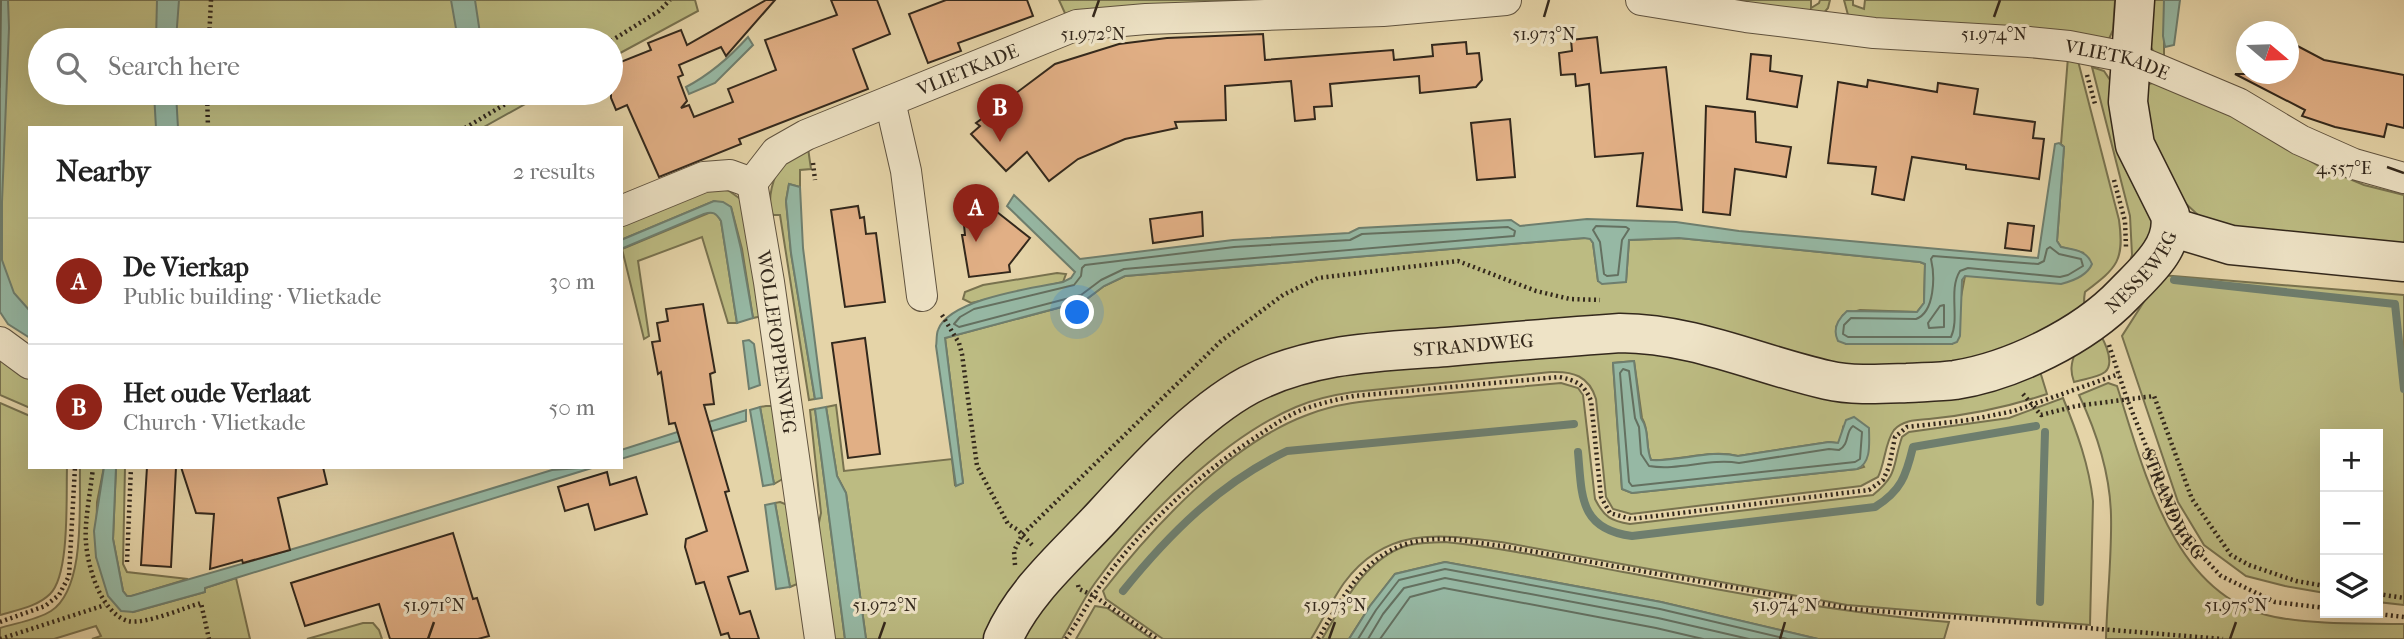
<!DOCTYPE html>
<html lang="en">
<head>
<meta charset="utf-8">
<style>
  body { margin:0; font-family:"IM FELL French Canon",serif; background:#f2f2f2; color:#222 }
  .controls { position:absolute; right:21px; bottom:21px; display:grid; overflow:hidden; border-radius:0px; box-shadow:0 7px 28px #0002 }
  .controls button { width:63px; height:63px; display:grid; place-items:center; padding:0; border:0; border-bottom:2px solid #e0e0e0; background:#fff; color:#222; font:35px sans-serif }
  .compass { position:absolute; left:2236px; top:21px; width:63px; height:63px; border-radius:50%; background:#fff; box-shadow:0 7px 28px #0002; rotate:109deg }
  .you { position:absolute; left:1078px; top:313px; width:24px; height:24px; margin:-18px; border:5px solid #fff; border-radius:50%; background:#1a73e8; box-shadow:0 0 0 10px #1a73e833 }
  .badge { display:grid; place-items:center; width:46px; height:46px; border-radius:50%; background:#8f2418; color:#fff; font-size:23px; font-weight:700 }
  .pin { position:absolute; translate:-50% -58px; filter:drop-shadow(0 2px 4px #0008) }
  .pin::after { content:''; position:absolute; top:37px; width:24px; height:21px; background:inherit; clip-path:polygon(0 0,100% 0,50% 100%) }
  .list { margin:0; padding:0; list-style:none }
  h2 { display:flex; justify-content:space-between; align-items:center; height:91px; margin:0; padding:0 28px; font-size:30px }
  h2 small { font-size:23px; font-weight:400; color:#767676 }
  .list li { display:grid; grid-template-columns:46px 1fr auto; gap:21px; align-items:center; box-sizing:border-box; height:126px; padding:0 28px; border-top:2px solid #e0e0e0 }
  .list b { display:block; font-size:26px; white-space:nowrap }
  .list p { margin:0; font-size:23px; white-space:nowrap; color:#767676 }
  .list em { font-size:23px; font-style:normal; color:#767676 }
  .icon { flex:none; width:38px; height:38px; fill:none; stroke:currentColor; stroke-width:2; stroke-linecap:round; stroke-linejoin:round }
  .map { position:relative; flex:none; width:2404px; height:639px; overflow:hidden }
  .search { position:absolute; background:#fff; box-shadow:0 7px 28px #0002; left:28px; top:28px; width:595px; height:77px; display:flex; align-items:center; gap:18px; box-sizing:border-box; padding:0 24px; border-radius:38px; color:#767676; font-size:26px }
  .panel { position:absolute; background:#fff; box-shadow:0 7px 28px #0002; left:28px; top:126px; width:595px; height:343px; border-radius:0px }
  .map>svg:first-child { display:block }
  .green { fill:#bcbb82; stroke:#78724f; stroke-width:2; fill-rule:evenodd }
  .water { fill:#96b8a4; stroke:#6e7e6e; stroke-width:2 }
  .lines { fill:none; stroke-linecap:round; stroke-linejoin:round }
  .shore { stroke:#647060; stroke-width:2 }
  .stream { stroke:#6e7e6e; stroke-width:8 }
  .building { fill:#e1af85; stroke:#33281c; stroke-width:2 }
  .street-casing { stroke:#60533f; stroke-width:32 }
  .secondary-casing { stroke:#33281c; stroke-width:41 }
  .path { stroke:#33281c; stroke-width:4.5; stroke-dasharray:2 3.5; stroke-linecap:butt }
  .street { stroke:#eee3c6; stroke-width:30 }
  .secondary { stroke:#eee3c6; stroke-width:38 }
  .ticks { fill:none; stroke:#33281c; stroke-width:2.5 }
  .labels { text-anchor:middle; stroke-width:6; stroke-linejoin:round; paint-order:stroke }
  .street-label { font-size:19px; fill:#33281c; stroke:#eee3c6 }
  .ticks-label { font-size:18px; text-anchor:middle; fill:#33281c; stroke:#eee3c6; stroke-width:6; stroke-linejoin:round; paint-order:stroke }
</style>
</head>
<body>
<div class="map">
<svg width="2404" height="639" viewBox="0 0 2404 639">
  <rect width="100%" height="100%" fill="#e5d4a8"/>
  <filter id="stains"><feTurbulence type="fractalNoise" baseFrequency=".00286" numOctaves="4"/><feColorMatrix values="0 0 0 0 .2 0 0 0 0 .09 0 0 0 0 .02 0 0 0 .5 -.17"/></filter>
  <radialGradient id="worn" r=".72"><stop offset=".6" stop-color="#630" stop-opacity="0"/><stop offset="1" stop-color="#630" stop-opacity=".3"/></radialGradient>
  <!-- green -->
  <g class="green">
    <path d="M 0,0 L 695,0 L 698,11 L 611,58 L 611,40 L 40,40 L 40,93 L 545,93 L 482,128 L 30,128 L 30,327 L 0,291 Z"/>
    <path d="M 1059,0 L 1373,0 L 1068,20 Z"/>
    <path d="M 1705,0 L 1811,0 L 1811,8 L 1819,3 L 1820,0 L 1830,0 L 1828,8 L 1823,14 Z"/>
    <path d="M 1844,0 L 1853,0 L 1853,5 L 1864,9 L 1865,0 L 2115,0 L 2113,30 L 2109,39 L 1856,21 L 1848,15 Z"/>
    <path d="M 2147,0 L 2164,0 L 2164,61 C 2142,50 2148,22 2147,0 Z"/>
    <path d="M 2068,57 L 2077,57 L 2119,220 C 2125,262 2116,268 2085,292 C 2084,298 2083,303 2086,308 C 2092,321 2120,359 2105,372 C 2097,378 2083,379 2074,382 C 2070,371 2071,364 2075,353 L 2039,368 L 2047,394 C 2008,407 1971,415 1929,419 C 1917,420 1903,420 1894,430 C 1885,442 1885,463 1878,477 L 1861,486 L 1631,514 L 1613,509 L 1606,497 L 1596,399 C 1589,376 1573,371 1551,372 L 1353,392 C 1333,395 1314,399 1296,407 C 1223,438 1140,520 1095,583 C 1082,601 1073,621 1062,639 L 1016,639 L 1028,615 L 1193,440 L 1288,380 L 1609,344 L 1828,369 L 1703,333 L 1266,365 L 992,639 L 866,639 L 846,493 L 837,476 L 826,407 L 836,405 L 844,471 L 952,459 L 955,485 L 963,483 L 945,338 L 1084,301 L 1104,286 L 1125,276 L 1584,238 L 1590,238 L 1593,243 L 1598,281 L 1626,282 L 1629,240 L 1679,238 L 1920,262 L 1925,264 L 1924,303 L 1917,312 L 1860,310 L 1843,315 L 1836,327 L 1846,344 L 1952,344 L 1965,276 L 2084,253 L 2061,247 L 2057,241 L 2064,147 L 2061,144 ZM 1634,361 L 1642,418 C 1650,431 1645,446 1651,460 C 1680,461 1710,449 1738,456 L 1829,442 L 1838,443 L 1841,439 L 1843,428 L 1864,467 L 1857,469 L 1632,493 L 1622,489 L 1613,363 Z"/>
    <path d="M 2092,67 L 2104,71 L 2112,83 L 2157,231 L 2127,270 L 2132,255 L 2130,216 Z"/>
    <path d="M 2156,82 L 2202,98 L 2319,166 L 2364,185 L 2404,195 L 2404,253 L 2232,233 L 2198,215 L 2183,201 L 2153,160 L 2141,96 L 2149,84 Z"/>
    <path d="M 808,148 L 811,169 L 800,170 L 800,187 L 789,184 L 786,201 L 791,253 L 815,399 L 809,400 L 780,215 L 773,215 C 766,201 773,174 784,162 C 790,156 801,152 808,148 Z"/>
    <path d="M 725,188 L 746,203 L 767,315 L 753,318 L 742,249 L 731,207 L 714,201 L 621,240 L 621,221 L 694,190 Z"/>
    <path d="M 711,212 L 717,214 L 721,221 L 737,323 L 728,323 L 702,237 L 638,261 L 649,336 L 644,339 L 622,249 Z"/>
    <path d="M 1057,273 L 1066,274 L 1063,282 L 971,303 L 963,299 L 965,292 L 983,285 Z"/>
    <path d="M 2161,275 L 2404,295 L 2404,605 L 2378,602 L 2378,434 L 2325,434 L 2325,593 L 2285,586 L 2246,576 L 2204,545 L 2178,502 L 2122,336 Z"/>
    <path d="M 0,356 L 30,375 L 30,408 L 0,395 Z"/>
    <path d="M 1561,383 L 1578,388 L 1583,395 L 1595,499 C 1604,517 1611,521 1630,524 L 1873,495 C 1899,474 1892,466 1902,437 L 1909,432 L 2009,418 L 2063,398 C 2077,432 2089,465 2093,501 L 2090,625 L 1847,605 L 1501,542 C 1440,534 1386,526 1344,583 C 1332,600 1322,621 1311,639 L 1163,639 L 1106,599 L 1103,591 C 1153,527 1229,444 1307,415 C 1342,401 1380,400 1417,396 C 1465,392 1513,387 1561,383 Z"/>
    <path d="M 2108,383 L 2117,386 C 2144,470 2173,598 2275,617 C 2317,625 2362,623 2404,624 L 2404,639 L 2106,639 C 2107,598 2112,556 2111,515 C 2110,473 2097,433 2079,395 Z"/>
    <path d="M 0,403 L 30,416 L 30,467 L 67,467 C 66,497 70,575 50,594 C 37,607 16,610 0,615 Z"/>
    <path d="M 766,406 L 777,406 L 786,477 L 774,484 L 760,407 Z"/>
    <path d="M 815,409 L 845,639 L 831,639 L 817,532 L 821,513 L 810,410 Z"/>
    <path d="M 80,467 L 104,467 L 97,502 L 96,557 L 133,612 L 205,592 L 205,588 L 236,578 L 250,639 L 92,639 L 101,636 L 96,626 L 54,639 L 0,639 L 0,628 C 16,623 37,620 51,611 C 86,588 79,505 80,467 Z"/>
    <path d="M 116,467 L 125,467 L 123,564 L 127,572 L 188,579 L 132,596 L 127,596 L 123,591 L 113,539 Z"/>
    <path d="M 780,502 L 790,506 L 797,584 L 790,587 L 775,503 Z"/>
    <path d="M 1445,542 C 1505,548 1564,561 1623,572 C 1731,592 1839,613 1949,622 L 1944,639 L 1818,639 L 1661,602 L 1445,562 L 1395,574 L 1370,606 L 1349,639 L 1322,639 C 1343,604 1365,559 1406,546 C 1419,542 1432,543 1445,542 Z"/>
    <path d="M 1095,606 L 1107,608 L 1152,639 L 1076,639 Z"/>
    <path d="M 363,623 L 373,623 L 379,630 L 382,639 L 307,639 Z"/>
  </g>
  <!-- water -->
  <g class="water">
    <path d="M 0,0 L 8,0 L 9,28 L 2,202 L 2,260 L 14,293 L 30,311 L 30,338 L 8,324 L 0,312 Z"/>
    <path d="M 157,0 L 179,0 L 176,40 L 156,40 Z"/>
    <path d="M 451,0 L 475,0 L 481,40 L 458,40 Z"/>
    <path d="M 2164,0 L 2180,0 L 2174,45 L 2165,47 L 2163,36 Z"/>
    <path d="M 748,37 L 753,45 L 715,83 L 689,94 L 686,87 C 711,74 729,58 748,37 Z"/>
    <path d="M 154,93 L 176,93 L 178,128 L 156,128 Z"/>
    <path d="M 2059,143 L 2064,147 L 2057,241 L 2061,247 C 2074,250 2087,250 2092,264 C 2087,276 2073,281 2061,284 L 1965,276 L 1962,280 L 1960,336 L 1957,342 L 1952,344 L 1846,344 L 1838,341 C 1832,329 1838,319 1847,311 L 1917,312 L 1924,303 L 1925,264 L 1920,262 L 1679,238 L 1629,240 L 1626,282 L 1602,284 L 1598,281 L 1593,243 L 1590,239 L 1584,238 L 1125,276 L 1104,286 L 1084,301 L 945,338 L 963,483 L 956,486 L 936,346 C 937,342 936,335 938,330 C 949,299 1033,288 1063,282 L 1071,278 L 1075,272 L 1007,206 L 1014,195 L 1080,259 L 1233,240 L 1349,233 L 1359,228 L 1511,220 L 1520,226 L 1587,219 L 1676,222 L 1739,231 L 2038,258 L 2055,144 Z"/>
    <path d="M 789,184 L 800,187 L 803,248 L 822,398 L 815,399 L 791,253 L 786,201 Z"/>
    <path d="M 714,201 L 723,202 L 731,207 L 741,249 L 753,318 L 737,323 L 721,221 C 716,213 713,211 704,214 L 621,249 L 621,240 Z"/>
    <path d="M 749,340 L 754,344 L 760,385 L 749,389 L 743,341 Z"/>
    <path d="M 1634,361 L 1641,418 C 1650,431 1645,446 1651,460 C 1680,462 1710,449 1738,456 L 1829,442 L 1838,443 L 1846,420 L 1854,417 L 1869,428 C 1869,442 1872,463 1857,469 L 1632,493 L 1622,489 L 1613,363 Z"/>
    <path d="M 760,407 L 774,484 L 763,486 L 750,410 Z"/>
    <path d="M 826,407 L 837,476 L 846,493 L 866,639 L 845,639 L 815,409 Z"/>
    <path d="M 746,410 L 746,421 L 621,459 L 621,450 Z"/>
    <path d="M 104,467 L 116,467 L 113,539 L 123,591 L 127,596 L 131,596 L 310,544 L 552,470 L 595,467 L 236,578 L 205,588 L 205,592 L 133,612 L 121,611 L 108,596 L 96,557 L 94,531 Z"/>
    <path d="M 775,503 L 790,587 L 776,589 L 765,505 Z"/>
    <path d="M 1445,562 L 1661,602 L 1818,639 L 1349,639 L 1370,606 L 1395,574 Z"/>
  </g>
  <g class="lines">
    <!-- shore -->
    <g class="shore">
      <path d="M 0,87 L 1,0"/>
      <path d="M 1596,226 L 1626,227 L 1629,229 L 1622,240 L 1618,275 L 1607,276 L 1604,274 L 1600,242 L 1593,230 Z"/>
      <path d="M 1508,227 L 1515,231 L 1514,236 L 1124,269 L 1101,280 L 1081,295 L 959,327 L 954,324 L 960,317 L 974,309 L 1074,285 L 1081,276 L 1082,268 L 1085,265 L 1234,247 L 1350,240 L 1362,234 Z"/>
      <path d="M 2050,247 L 2059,254 L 2081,259 L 2083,266 L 2068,275 L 2060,277 L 1968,268 L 1960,271 C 1948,290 1960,318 1951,337 L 1848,337 L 1843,334 L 1844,325 L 1851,318 L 1916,319 C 1935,312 1935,276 1931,259 L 1933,256 L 2038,264 L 2044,261 L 2047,249 Z"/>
      <path d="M 1944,305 L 1944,327 L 1929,328 L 1928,323 L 1940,306 Z"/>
      <path d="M 1623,369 L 1629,371 L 1635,418 L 1639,427 L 1641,454 L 1649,466 C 1679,471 1709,458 1739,463 L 1829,449 L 1839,450 C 1850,444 1845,432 1853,426 L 1862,432 L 1860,459 L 1855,462 L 1632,486 L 1629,482 L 1620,373 Z"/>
      <path d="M 1358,639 L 1376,610 L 1399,580 L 1445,569 L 1660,609 L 1787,639"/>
      <path d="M 1368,639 L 1383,614 L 1404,588 L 1445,578 L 1658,618 L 1749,639"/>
      <path d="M 1380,639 L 1410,597 L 1444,588 L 1656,628 L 1703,639"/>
    </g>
    <!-- stream -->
    <g class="stream">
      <path d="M 2174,280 L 2395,304 L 2404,389"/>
      <path d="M 1578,452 C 1582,496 1579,529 1632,536 L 1875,507 C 1901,491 1906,476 1913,447 L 2036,426"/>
      <path d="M 1123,591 C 1169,534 1220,483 1287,451 L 1574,424"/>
      <path d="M 2040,602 L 2045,432"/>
    </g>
  </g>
  <!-- building -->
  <g class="building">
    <path d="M 766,0 L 775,0 L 726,56 L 721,47 L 679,65 L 683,75 L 678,77 L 687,101 L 681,108 L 689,105 L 694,117 L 733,102 L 728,89 L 776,70 L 765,40 L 837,15 L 831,0 L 877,0 L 890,34 L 853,49 L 868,89 L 739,139 L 741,144 L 659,177 L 627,105 L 616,110 L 611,98 L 611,81 L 618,78 L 613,65 L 651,50 L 648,43 L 681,30 L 687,45 Z"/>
    <path d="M 946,0 L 1027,0 L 1033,16 L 958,43 L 961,51 L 928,63 L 909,14 Z"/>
    <path d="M 1263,34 L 1265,60 L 1393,50 L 1394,60 L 1433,56 L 1432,45 L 1466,42 L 1467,54 L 1479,53 L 1482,80 L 1476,87 L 1420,93 L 1419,76 L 1330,84 L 1332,106 L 1314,107 L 1315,119 L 1295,121 L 1291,81 L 1225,86 L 1226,120 L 1175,122 L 1177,128 L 1125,139 L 1078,159 L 1049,181 L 1027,152 L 1006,171 L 971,134 L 980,126 L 976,123 L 1055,64 L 1119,44 L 1167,38 Z"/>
    <path d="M 1597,37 L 1601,73 L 1666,67 L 1682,210 L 1637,206 L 1643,153 L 1595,157 L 1589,84 L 1576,86 L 1575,74 L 1561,75 L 1559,53 L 1572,51 L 1571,40 Z"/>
    <path d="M 2288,41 L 2324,60 L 2404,75 L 2404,128 L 2387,124 L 2384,137 L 2335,127 L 2302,116 L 2305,110 L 2235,74 L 2288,74 Z"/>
    <path d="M 1751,54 L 1771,56 L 1770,71 L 1802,76 L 1797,107 L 1747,99 Z"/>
    <path d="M 1868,80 L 1937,92 L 1938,83 L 1978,89 L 1974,114 L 2035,122 L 2033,138 L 2044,139 L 2039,179 L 1966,169 L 1966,165 L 1912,157 L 1904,200 L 1872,194 L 1876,167 L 1828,163 L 1838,82 L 1867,87 Z"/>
    <path d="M 1706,106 L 1755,112 L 1756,142 L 1791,147 L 1786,177 L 1735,169 L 1730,215 L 1703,212 Z"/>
    <path d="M 1510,119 L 1515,177 L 1477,180 L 1471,123 Z"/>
    <path d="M 991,201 L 992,208 L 1030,238 L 1009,265 L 1010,272 L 969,277 L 962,235 L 965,235 L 962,205 Z"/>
    <path d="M 858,206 L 860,218 L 864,217 L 866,234 L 876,233 L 885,302 L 845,307 L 831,210 Z"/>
    <path d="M 1202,212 L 1203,236 L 1153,243 L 1150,219 Z"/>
    <path d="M 2008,223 L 2034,226 L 2031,251 L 2005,248 Z"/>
    <path d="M 703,304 L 715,372 L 710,374 L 714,404 L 704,405 L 729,491 L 725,492 L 748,571 L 728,577 L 740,614 L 750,611 L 759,639 L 730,639 L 728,633 L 721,635 L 704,582 L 696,584 L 685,547 L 686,539 L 707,531 L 675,423 L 669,424 L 661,372 L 658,374 L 652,342 L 660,341 L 657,323 L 668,321 L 666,309 Z"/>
    <path d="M 865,338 L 880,454 L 848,458 L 832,343 Z"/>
    <path d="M 147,467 L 176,467 L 171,567 L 141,565 Z"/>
    <path d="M 181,467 L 323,467 L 327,484 L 278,498 L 290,550 L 243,563 L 242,560 L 210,569 L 214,514 L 196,513 Z"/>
    <path d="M 607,472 L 610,485 L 636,477 L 647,514 L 595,530 L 588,504 L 565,511 L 558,487 Z"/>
    <path d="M 453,533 L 473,599 L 477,598 L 489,636 L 478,639 L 390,639 L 379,604 L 305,626 L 291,583 Z"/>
  </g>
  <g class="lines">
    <defs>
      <g id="street">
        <path id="s2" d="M 1641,0 L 1746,17 L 1874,33 L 2029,42 L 2069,46 L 2131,58 L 2238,103 L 2300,140 L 2354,164 L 2404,178"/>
        <path d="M 890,101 L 906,171 L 922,296"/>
        <path id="s3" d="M 752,183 L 776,152 L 806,135 L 1077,25 L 1146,19 L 1383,11 L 1506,0"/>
        <path id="s4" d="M 752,183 L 769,282 L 820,639"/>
        <path d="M 621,211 L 704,177 L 730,175 L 752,183"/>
        <path d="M 0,342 L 30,364"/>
      </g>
      <g id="secondary">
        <path d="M 2171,227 L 2231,245 L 2404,262"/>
        <path id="s5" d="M 1003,639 C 1024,591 1068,554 1103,516 C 1143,472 1197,413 1249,385 C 1311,353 1378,352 1446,347 C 1504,342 1562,337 1620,333 C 1697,334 1756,364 1827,380 C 1853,386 1881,384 1907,383 C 1923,382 1939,382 1955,380 C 2012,371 2084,336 2124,294 C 2144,273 2176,247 2170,215 L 2135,145 L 2128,102 L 2135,0"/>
      </g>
    </defs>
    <!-- street casing -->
    <use href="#street" class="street-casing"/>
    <!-- secondary casing -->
    <use href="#secondary" class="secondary-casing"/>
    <!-- path -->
    <g class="path">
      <path d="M 209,40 L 211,0"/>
      <path d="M 611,41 L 659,11 L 670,0"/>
      <path d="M 2087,75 L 2095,104"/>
      <path d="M 207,93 L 208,128"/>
      <path d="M 465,128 L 524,93"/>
      <path d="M 813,163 L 815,180"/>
      <path d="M 2114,180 L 2125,221 L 2126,247"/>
      <path d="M 942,315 L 959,343 L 962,354 L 977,466 L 1008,524 L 1018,530 L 1033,546"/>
      <path id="s1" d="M 2109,345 L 2127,399 L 2182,535 L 2221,576 L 2275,602 L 2325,608"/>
      <path d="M 2023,394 L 2041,415 L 2076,406 L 2154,396 L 2192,499 L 2231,555 L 2249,565 L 2296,581 L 2325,586"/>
      <path d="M 93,467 C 91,489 84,523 86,543 C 88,568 101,613 128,621 C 144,625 184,608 201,603 L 209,639"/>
      <path d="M 127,562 L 131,467"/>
      <path d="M 1015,565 L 1014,551 L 1022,535 L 1221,341 L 1283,295 L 1318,278 L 1458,261 L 1536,291 L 1570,299 L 1600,300"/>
      <path d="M 1078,585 L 1079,589 L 1094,596 L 1157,639"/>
      <path d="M 2378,594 L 2404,598"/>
      <path d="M 2369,613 L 2404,617"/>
      <path d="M 0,622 L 45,606 L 59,595 L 69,576 L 75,467"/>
      <path d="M 0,639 L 105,605"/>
      <path d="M 1066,639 C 1079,620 1090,599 1104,580 C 1145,524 1198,475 1256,437 C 1272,426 1289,414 1307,408 C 1322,403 1338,399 1354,396 L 1559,377 C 1576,380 1585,385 1591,401 L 1601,497 L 1610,513 L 1631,519 L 1869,490 L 1883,480 L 1889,467 L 1895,437 L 1907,427 L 1969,420 L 2014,411 L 2119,374"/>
      <path d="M 1318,639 C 1351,583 1374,537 1447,539 C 1465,540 1484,544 1502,546 L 1853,609 L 2223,639"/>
    </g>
    <!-- street -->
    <use href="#street" class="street"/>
    <!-- secondary -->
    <use href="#secondary" class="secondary"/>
  </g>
  <!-- ticks -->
  <path class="ticks" d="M 1093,17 L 1099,0M 1544,17 L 1549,0M 1994,17 L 2000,0M 2387,167 L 2404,173M 428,639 L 434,622M 879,639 L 885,622M 1329,639 L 1335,622M 1780,639 L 1785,622M 2230,639 L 2236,622"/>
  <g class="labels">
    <!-- street labels -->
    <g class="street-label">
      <text dy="7" stroke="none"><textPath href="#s2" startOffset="481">VLIETKADE</textPath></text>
      <text dy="7" stroke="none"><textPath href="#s3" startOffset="248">VLIETKADE</textPath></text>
      <text dy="7" stroke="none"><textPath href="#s5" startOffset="1295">NESSEWEG</textPath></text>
      <text dy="7" stroke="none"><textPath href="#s4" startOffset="161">WOLLEFOPPENWEG</textPath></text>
      <text dy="7" stroke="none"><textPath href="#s5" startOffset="586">STRANDWEG</textPath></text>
      <text dy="7" stroke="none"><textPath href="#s1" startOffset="172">STRANDWEG</textPath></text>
    </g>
  </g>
  <g class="ticks-label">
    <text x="1093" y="40">51.972°N</text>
    <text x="1544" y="40">51.973°N</text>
    <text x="1994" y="40">51.974°N</text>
    <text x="2344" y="174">4.557°E</text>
    <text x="434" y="611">51.971°N</text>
    <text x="885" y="611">51.972°N</text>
    <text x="1335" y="611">51.973°N</text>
    <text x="1785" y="611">51.974°N</text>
    <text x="2236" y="611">51.975°N</text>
  </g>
  <rect width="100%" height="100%" filter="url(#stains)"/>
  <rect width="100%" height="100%" fill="url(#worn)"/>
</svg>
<div class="controls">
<button>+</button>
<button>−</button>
<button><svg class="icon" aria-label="layers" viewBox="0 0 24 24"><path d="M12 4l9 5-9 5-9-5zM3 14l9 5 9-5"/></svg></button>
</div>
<svg class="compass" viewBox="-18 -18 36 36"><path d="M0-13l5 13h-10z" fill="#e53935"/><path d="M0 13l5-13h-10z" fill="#767676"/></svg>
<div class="you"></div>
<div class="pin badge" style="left:976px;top:242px">A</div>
<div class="pin badge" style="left:1000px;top:142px">B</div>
<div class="search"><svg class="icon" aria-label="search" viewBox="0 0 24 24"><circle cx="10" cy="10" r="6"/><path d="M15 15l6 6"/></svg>Search here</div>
<section class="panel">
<h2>Nearby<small>2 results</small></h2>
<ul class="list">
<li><span class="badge">A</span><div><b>De Vierkap</b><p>Public building · Vlietkade</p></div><em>30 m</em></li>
<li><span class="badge">B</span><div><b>Het oude Verlaat</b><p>Church · Vlietkade</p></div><em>50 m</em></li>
</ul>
</section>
</div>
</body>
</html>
